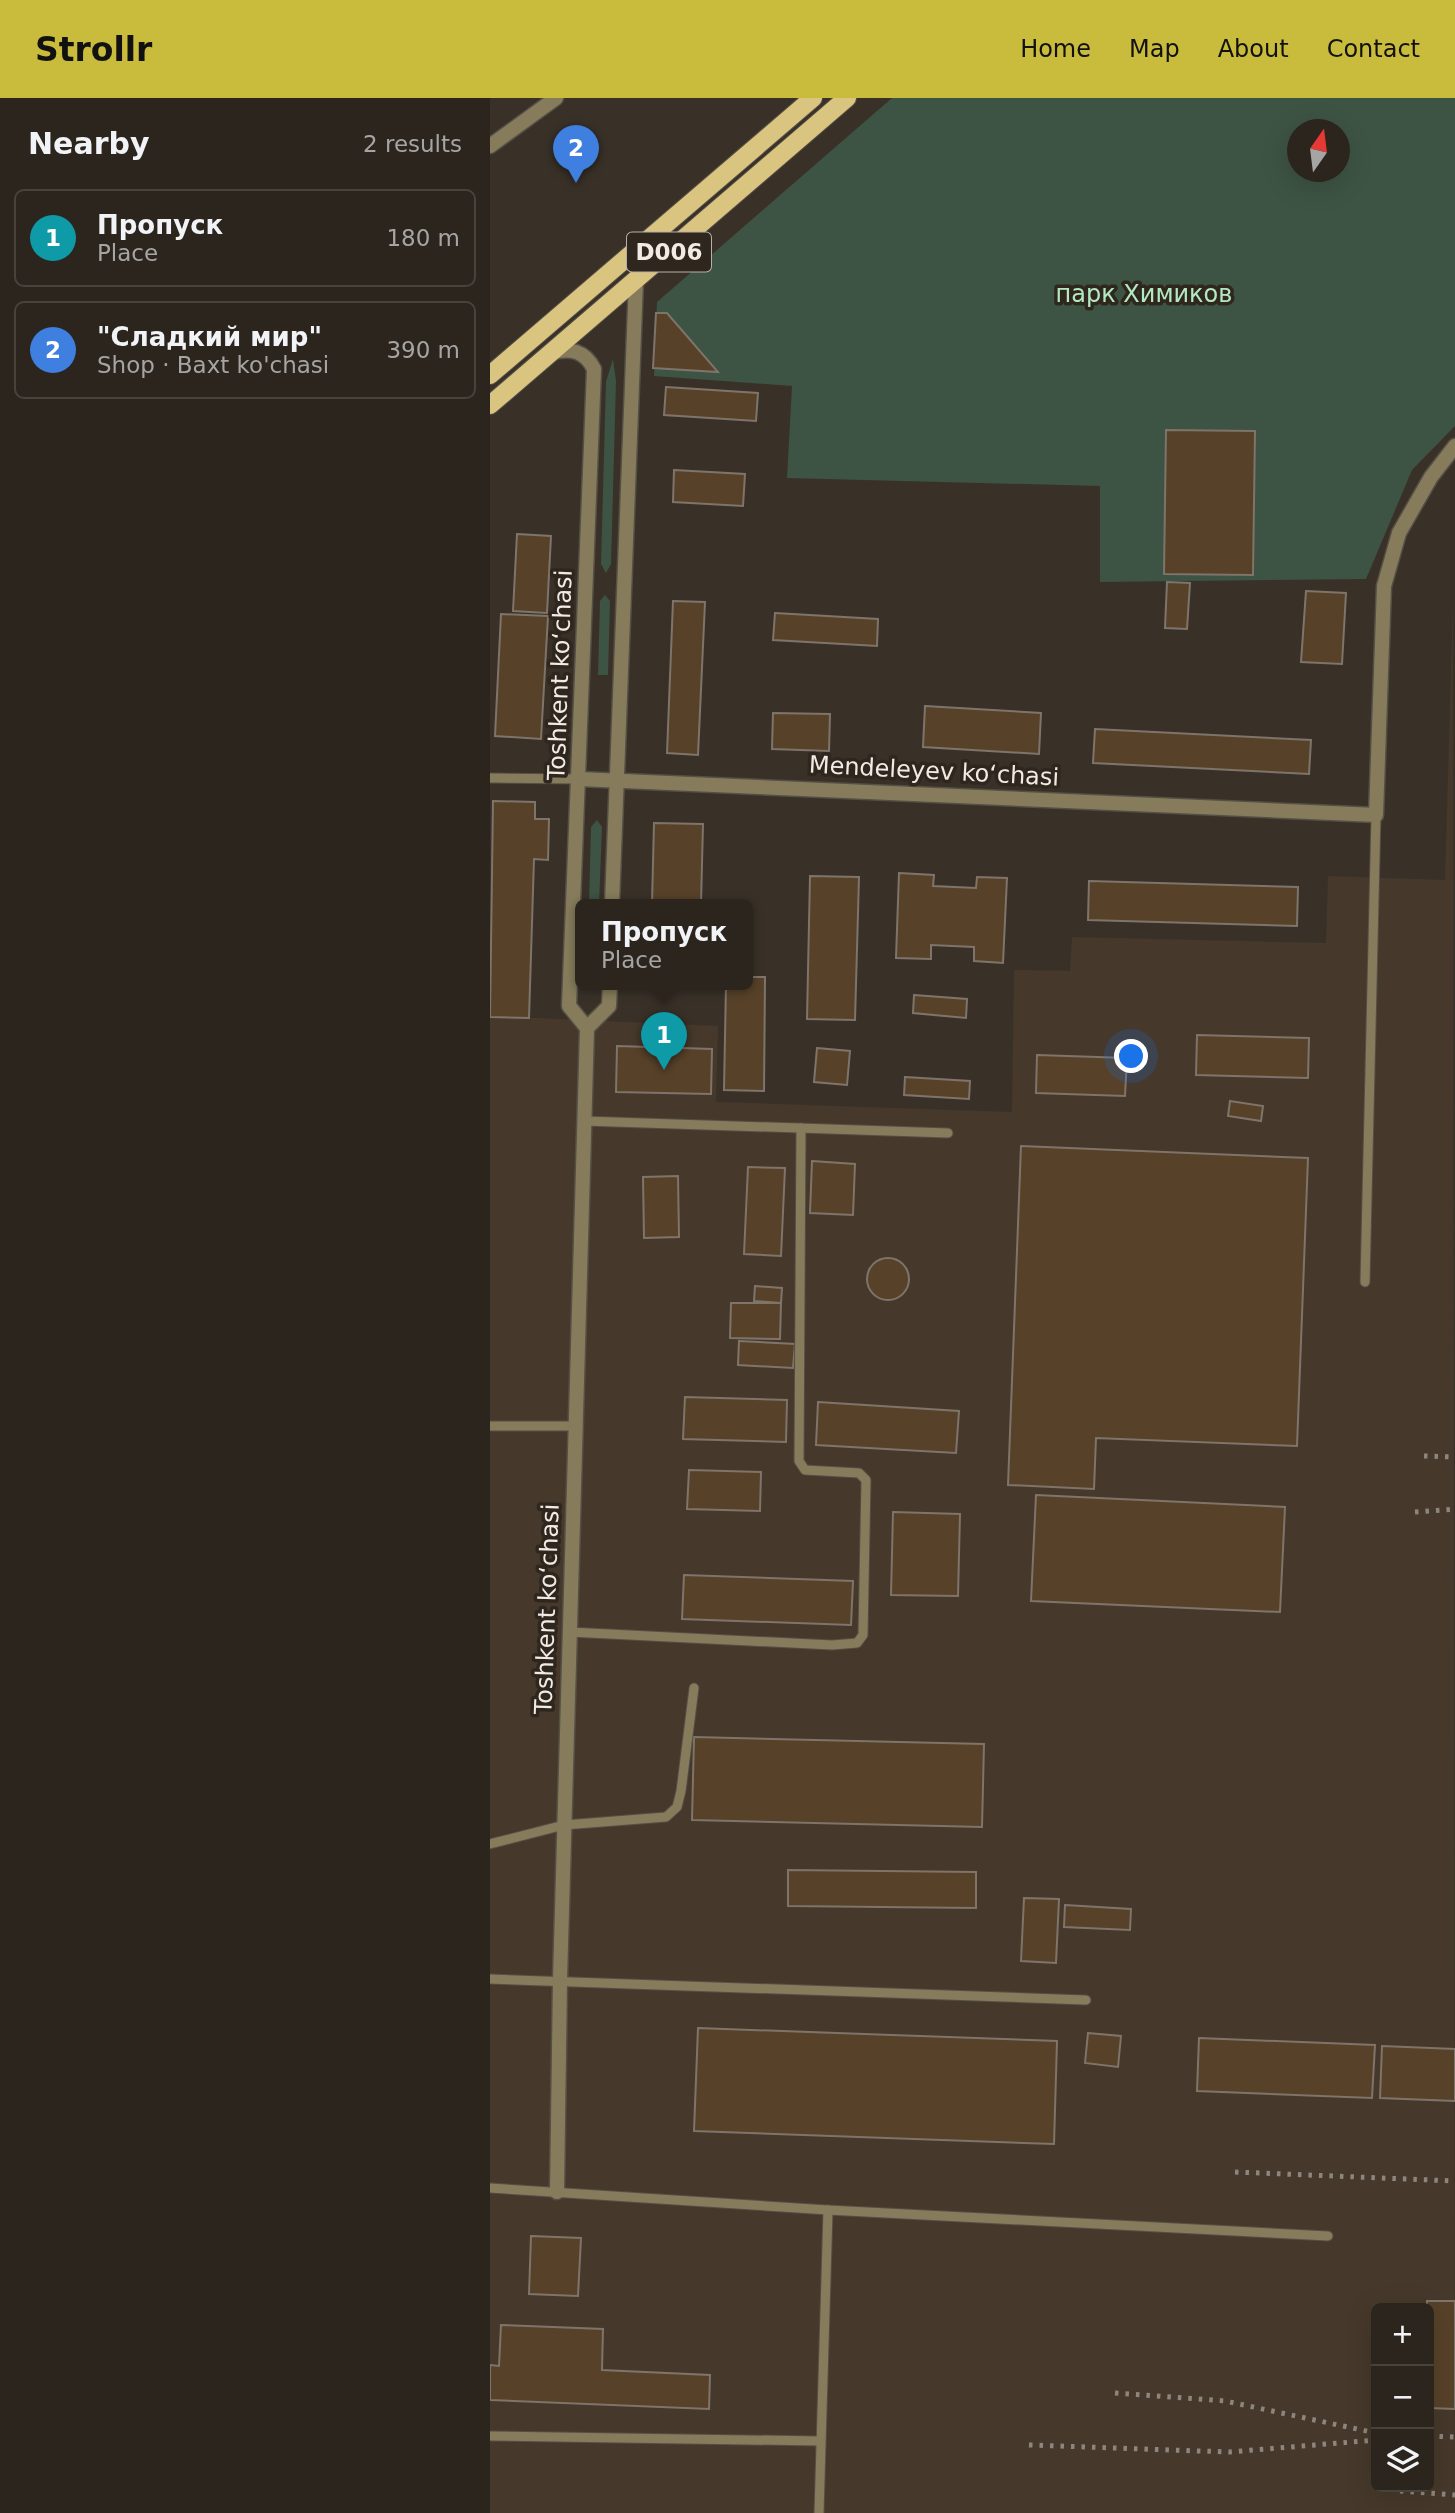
<!DOCTYPE html>
<html lang="en">
<head>
<meta charset="utf-8">
<style>
  body { margin:0; font-family:"DejaVu Sans",sans-serif; background:#332d27; color:#f1f3f6 }
  .controls { position:absolute; right:21px; bottom:21px; display:grid; overflow:hidden; border-radius:10px; box-shadow:0 7px 28px #0002 }
  .controls button { width:63px; height:63px; display:grid; place-items:center; padding:0; border:0; border-bottom:2px solid #47423c; background:#2b251e; color:#f1f3f6; font:35px sans-serif }
  .compass { position:absolute; left:797px; top:21px; width:63px; height:63px; border-radius:50%; background:#2b251e; box-shadow:0 7px 28px #0002; rotate:14deg }
  .you { position:absolute; left:642px; top:959px; width:24px; height:24px; margin:-18px; border:5px solid #fff; border-radius:50%; background:#1a73e8; box-shadow:0 0 0 10px #1a73e833 }
  .badge { display:grid; place-items:center; width:46px; height:46px; border-radius:50%; background:#c9bb3b; color:#fff; font-size:23px; font-weight:700 }
  .pin { position:absolute; translate:-50% -58px; filter:drop-shadow(0 2px 4px #0008) }
  .pin::after { content:''; position:absolute; top:37px; width:24px; height:21px; background:inherit; clip-path:polygon(0 0,100% 0,50% 100%) }
  .popup { position:absolute; left:85px; top:801px; width:178px; height:91px; box-sizing:border-box; display:grid; place-content:center; border-radius:10px; background:#2b251e; filter:drop-shadow(0 2px 5px #0005); font-size:23px; white-space:nowrap; color:#a6a5a4 }
  .popup b { font-size:26px; color:#f1f3f6 }
  .popup::after { content:''; position:absolute; left:50%; top:100%; margin-left:-14px; border:14px solid transparent; border-top-color:#2b251e }
  .list { margin:0; padding:0; list-style:none }
  h2 { display:flex; justify-content:space-between; align-items:center; height:91px; margin:0; padding:0 28px; font-size:30px }
  h2 small { font-size:23px; font-weight:400; color:#a6a5a4 }
  .list li { display:grid; grid-template-columns:46px 1fr auto; gap:21px; align-items:center; box-sizing:border-box; height:98px; margin:0 14px 14px; padding:0 14px; border:2px solid #47423c; border-radius:10px }
  .list b { display:block; font-size:26px; white-space:nowrap }
  .list p { margin:0; font-size:23px; white-space:nowrap; color:#a6a5a4 }
  .list em { font-size:23px; font-style:normal; color:#a6a5a4 }
  .icon { flex:none; width:38px; height:38px; fill:none; stroke:currentColor; stroke-width:2; stroke-linecap:round; stroke-linejoin:round }
  .map { position:relative; flex:none; width:965px; height:2415px; overflow:hidden }
  header { display:flex; align-items:center; gap:42px; box-sizing:border-box; height:98px; padding:0 35px; background:#c9bb3b; color:#111 }
  header strong { font-size:33px }
  nav { display:flex; gap:38px; margin-inline-start:auto; font-size:24px }
  main { display:flex }
  aside { flex:1; background:#2b251e }
  .map>svg:first-child { display:block }
  .built { fill:#46392b; fill-rule:evenodd }
  .green { fill:#3d5343; fill-rule:evenodd }
  .building { fill:#574129; stroke:#7e746a; stroke-width:2 }
  .lines { fill:none; stroke-linecap:round; stroke-linejoin:round }
  .lane-casing { stroke:#564f46; stroke-width:11 }
  .street-casing { stroke:#564f46; stroke-width:17 }
  .primary-casing { stroke:#564f46; stroke-width:20 }
  .lane { stroke:#867c5b; stroke-width:9 }
  .street { stroke:#867c5b; stroke-width:14 }
  .primary { stroke:#dac580; stroke-width:18 }
  .rail { stroke:#8d867e; stroke-width:5; stroke-dasharray:3.5 7; stroke-linecap:butt }
  .labels { text-anchor:middle; stroke-width:7; stroke-linejoin:round; paint-order:stroke }
  .shield { fill:#2f271e; stroke:#b7b0aa; stroke-width:2 }
  .shield-label { font-size:23px; font-weight:bold; fill:#f1ebe6 }
  .park-label { font-size:24px; fill:#b3e9c2; stroke:#2f271e }
  .street-label { font-size:24px; fill:#f1ebe6; stroke:#2f271e }
</style>
</head>
<body>
<header>
<strong>Strollr</strong>
<nav><a>Home</a><a>Map</a><a>About</a><a>Contact</a></nav>
</header>
<main>
<aside>
<h2>Nearby<small>2 results</small></h2>
<ul class="list">
<li><span class="badge" style="background:#0f9aa8">1</span><div><b>Пропуск</b><p>Place</p></div><em>180 m</em></li>
<li><span class="badge" style="background:#3f7fe0">2</span><div><b>&quot;Сладкий мир&quot;</b><p>Shop · Baxt ko'chasi</p></div><em>390 m</em></li>
</ul>
</aside>
<div class="map">
<svg width="965" height="2415" viewBox="0 0 965 2415">
  <rect width="100%" height="100%" fill="#393128"/>
  <!-- built -->
  <path class="built" d="M 963,503 L 965,2415 L 0,2415 L 0,918 L 228,928 L 226,1004 L 522,1014 L 524,872 L 580,873 L 582,839 L 836,845 L 838,778 L 955,782 ZM 886,2210 L 939,2210 L 939,2389 L 886,2389 Z"/>
  <!-- green -->
  <g class="green">
    <path d="M 402,0 L 965,0 L 965,328 L 922,372 L 876,481 L 610,484 L 610,388 L 297,380 L 302,288 L 164,278 L 167,204 ZM 808,32 L 850,32 L 850,74 L 808,74 Z"/>
    <path d="M 123,261 L 126,283 L 121,466 L 116,475 L 111,466 L 116,284 Z"/>
    <path d="M 115,497 L 120,503 L 118,577 L 108,577 L 110,503 Z"/>
    <path d="M 107,722 L 112,729 L 109,806 L 99,806 L 101,729 Z"/>
  </g>
  <!-- building -->
  <g class="building">
    <path d="M 166,215 L 177,215 L 228,274 L 163,270 Z"/>
    <path d="M 176,289 L 268,295 L 266,323 L 174,317 Z"/>
    <path d="M 676,332 L 765,333 L 763,477 L 674,476 Z"/>
    <path d="M 184,372 L 255,376 L 253,408 L 183,404 Z"/>
    <path d="M 27,436 L 61,438 L 57,515 L 23,513 Z"/>
    <path d="M 677,484 L 700,485 L 697,531 L 675,530 Z"/>
    <path d="M 816,493 L 856,495 L 852,566 L 811,564 Z"/>
    <path d="M 183,503 L 215,504 L 208,657 L 177,655 Z"/>
    <path d="M 285,515 L 388,521 L 387,548 L 283,542 Z"/>
    <path d="M 11,516 L 58,518 L 51,641 L 5,638 Z"/>
    <path d="M 435,608 L 551,615 L 549,656 L 433,649 Z"/>
    <path d="M 283,615 L 340,616 L 339,653 L 282,651 Z"/>
    <path d="M 605,631 L 821,642 L 819,676 L 603,665 Z"/>
    <path d="M 3,703 L 45,704 L 45,721 L 59,721 L 58,762 L 44,761 L 39,920 L 0,919 Z"/>
    <path d="M 164,725 L 213,726 L 211,806 L 162,806 Z"/>
    <path d="M 409,775 L 444,777 L 443,788 L 486,790 L 487,779 L 517,780 L 513,865 L 484,863 L 484,849 L 441,847 L 441,861 L 406,860 Z"/>
    <path d="M 320,778 L 369,779 L 365,922 L 317,921 Z"/>
    <path d="M 599,783 L 808,789 L 807,828 L 598,822 Z"/>
    <path d="M 258,879 L 275,879 L 274,993 L 234,992 L 236,886 L 258,886 Z"/>
    <path d="M 424,897 L 477,901 L 476,920 L 423,915 Z"/>
    <path d="M 707,937 L 819,940 L 818,980 L 706,977 Z"/>
    <path d="M 127,948 L 222,951 L 221,996 L 126,994 Z"/>
    <path d="M 327,950 L 360,953 L 357,987 L 324,984 Z"/>
    <path d="M 547,957 L 637,960 L 635,998 L 546,995 Z"/>
    <path d="M 415,979 L 480,983 L 479,1001 L 414,997 Z"/>
    <path d="M 740,1003 L 773,1008 L 771,1023 L 738,1018 Z"/>
    <path d="M 531,1048 L 818,1060 L 807,1348 L 606,1340 L 604,1391 L 518,1387 Z"/>
    <path d="M 322,1063 L 365,1066 L 363,1117 L 320,1115 Z"/>
    <path d="M 258,1069 L 295,1070 L 291,1158 L 254,1156 Z"/>
    <path d="M 188,1078 L 189,1139 L 154,1140 L 153,1079 Z"/>
    <circle cx="398" cy="1181" r="21"/>
    <path d="M 265,1188 L 292,1190 L 291,1205 L 264,1203 Z"/>
    <path d="M 241,1205 L 291,1205 L 290,1241 L 240,1240 Z"/>
    <path d="M 249,1243 L 305,1246 L 303,1270 L 248,1267 Z"/>
    <path d="M 195,1299 L 297,1302 L 296,1344 L 193,1341 Z"/>
    <path d="M 328,1304 L 469,1313 L 466,1355 L 326,1347 Z"/>
    <path d="M 199,1372 L 271,1374 L 270,1413 L 197,1411 Z"/>
    <path d="M 546,1397 L 795,1409 L 790,1514 L 541,1503 Z"/>
    <path d="M 403,1414 L 470,1416 L 468,1498 L 401,1497 Z"/>
    <path d="M 194,1477 L 363,1483 L 361,1527 L 192,1521 Z"/>
    <path d="M 204,1639 L 494,1646 L 492,1729 L 202,1722 Z"/>
    <path d="M 298,1772 L 486,1774 L 486,1810 L 298,1808 Z"/>
    <path d="M 534,1800 L 569,1801 L 566,1865 L 531,1863 Z"/>
    <path d="M 575,1807 L 641,1811 L 640,1832 L 574,1829 Z"/>
    <path d="M 208,1930 L 567,1943 L 564,2046 L 204,2033 Z"/>
    <path d="M 598,1935 L 631,1938 L 628,1969 L 595,1965 Z"/>
    <path d="M 709,1940 L 885,1947 L 882,2000 L 707,1993 Z"/>
    <path d="M 892,1948 L 965,1951 L 965,2003 L 890,2000 Z"/>
    <path d="M 41,2138 L 91,2140 L 88,2198 L 39,2196 Z"/>
    <path d="M 937,2203 L 965,2203 L 965,2311 L 939,2310 Z"/>
    <path d="M 11,2227 L 113,2231 L 112,2272 L 220,2277 L 219,2311 L 0,2302 L 0,2267 L 9,2268 Z"/>
  </g>
  <g class="lines">
    <defs>
      <g id="lane">
        <path d="M 0,680 L 89,681"/>
        <path d="M 94,1023 L 458,1035"/>
        <path d="M 875,1184 L 886,717"/>
        <path d="M 0,1328 L 86,1328"/>
        <path d="M 79,1534 L 342,1547 L 367,1545 L 373,1537 L 376,1382 L 369,1375 L 315,1372 L 309,1363 L 311,1030"/>
        <path d="M 0,1746 L 74,1727 L 176,1719 L 187,1709 L 191,1693 L 204,1590"/>
        <path d="M 0,1881 L 596,1902"/>
        <path d="M 0,2090 L 338,2112 L 329,2415"/>
        <path d="M 338,2112 L 838,2138"/>
        <path d="M 0,2338 L 330,2343"/>
      </g>
      <g id="street">
        <path d="M 0,48 L 66,0"/>
        <path d="M 61,255 C 80,249 95,253 104,271 L 79,908 L 97,930 L 119,908 L 120,886"/>
        <path d="M 89,681 L 886,717 L 894,488 L 909,435 L 941,379 L 965,348"/>
        <path d="M 122,806 L 146,183"/>
        <path d="M 67,2094 L 70,1882 L 97,930"/>
      </g>
      <g id="primary">
        <path d="M 0,277 L 323,0"/>
        <path d="M 0,307 L 357,0"/>
      </g>
    </defs>
    <!-- lane casing -->
    <use href="#lane" class="lane-casing"/>
    <!-- street casing -->
    <use href="#street" class="street-casing"/>
    <!-- primary casing -->
    <use href="#primary" class="primary-casing"/>
    <!-- lane -->
    <use href="#lane" class="lane"/>
    <!-- street -->
    <use href="#street" class="street"/>
    <!-- primary -->
    <use href="#primary" class="primary"/>
    <!-- rail -->
    <g class="rail">
      <path d="M 934,1358 L 965,1359"/>
      <path d="M 925,1414 L 965,1411"/>
      <path d="M 745,2074 L 965,2083"/>
      <path d="M 625,2295 L 735,2303 L 886,2335"/>
      <path d="M 939,2338 L 965,2339"/>
      <path d="M 539,2347 L 739,2354 L 886,2342"/>
      <path d="M 910,2393 L 965,2397"/>
    </g>
  </g>
  <g class="labels">
    <!-- shield labels -->
    <rect class="shield" x="137" y="134.5" width="84" height="39" rx="5"/>
    <g class="shield-label">
      <text x="179" y="162">D006</text>
    </g>
    <!-- park labels -->
    <g class="park-label">
      <text x="654" y="204">парк Химиков</text>
    </g>
    <!-- street labels -->
    <g class="street-label">
      <text transform="translate(70 577) rotate(-88)" y="8">Toshkent ko‘chasi</text>
      <text transform="translate(444 673) rotate(3)" y="8">Mendeleyev ko‘chasi</text>
      <text transform="translate(57 1511) rotate(-88)" y="8">Toshkent ko‘chasi</text>
    </g>
  </g>
</svg>
<div class="controls">
<button>+</button>
<button>−</button>
<button><svg class="icon" aria-label="layers" viewBox="0 0 24 24"><path d="M12 4l9 5-9 5-9-5zM3 14l9 5 9-5"/></svg></button>
</div>
<svg class="compass" viewBox="-18 -18 36 36"><path d="M0-13l5 13h-10z" fill="#e53935"/><path d="M0 13l5-13h-10z" fill="#a6a5a4"/></svg>
<div class="you"></div>
<div class="pin badge" style="left:174px;top:972px;background:#0f9aa8">1</div>
<div class="popup"><b>Пропуск</b>Place</div>
<div class="pin badge" style="left:86px;top:85px;background:#3f7fe0">2</div>
</div>
</main>
</body>
</html>
